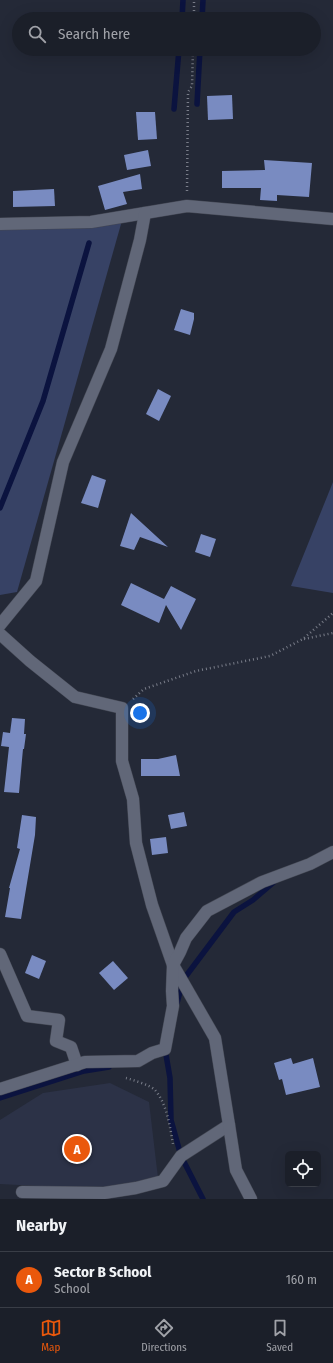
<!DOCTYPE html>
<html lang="en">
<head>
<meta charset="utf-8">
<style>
  body { margin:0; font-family:"Fira Sans Condensed",sans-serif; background:#282c35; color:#f1f3f6 }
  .controls { position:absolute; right:12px; bottom:12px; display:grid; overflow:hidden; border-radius:6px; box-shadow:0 4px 16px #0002 }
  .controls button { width:36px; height:36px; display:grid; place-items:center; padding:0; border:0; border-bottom:1px solid #393d46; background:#1b1f29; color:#f1f3f6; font:20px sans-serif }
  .you { position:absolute; left:140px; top:713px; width:14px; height:14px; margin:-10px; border:3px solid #fff; border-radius:50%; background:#1a73e8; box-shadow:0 0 0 6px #1a73e833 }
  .badge { display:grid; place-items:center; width:26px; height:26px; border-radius:50%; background:#ea580c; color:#fff; font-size:13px; font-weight:700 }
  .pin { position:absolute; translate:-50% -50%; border:2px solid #fff; box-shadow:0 1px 4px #0006 }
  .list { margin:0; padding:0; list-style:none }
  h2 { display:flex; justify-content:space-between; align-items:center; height:52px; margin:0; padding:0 16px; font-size:17px }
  h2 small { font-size:13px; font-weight:400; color:#a0a2a8 }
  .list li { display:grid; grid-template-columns:26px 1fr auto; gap:12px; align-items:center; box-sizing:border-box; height:56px; padding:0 16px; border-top:1px solid #393d46 }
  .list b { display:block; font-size:15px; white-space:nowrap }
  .list p { margin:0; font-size:13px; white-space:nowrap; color:#a0a2a8 }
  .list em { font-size:13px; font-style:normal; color:#a0a2a8 }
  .icon { flex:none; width:22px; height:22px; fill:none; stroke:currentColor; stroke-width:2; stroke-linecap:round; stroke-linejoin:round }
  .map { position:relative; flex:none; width:333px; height:1199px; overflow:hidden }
  .search { position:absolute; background:#1b1f29; box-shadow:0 4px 16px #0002; left:12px; right:12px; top:12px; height:44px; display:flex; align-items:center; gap:10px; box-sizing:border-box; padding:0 14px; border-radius:22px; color:#a0a2a8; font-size:15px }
  .sheet { height:108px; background:#1b1f29 }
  nav { display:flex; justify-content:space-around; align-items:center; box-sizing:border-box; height:56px; border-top:1px solid #393d46; background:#1b1f29; font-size:11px; color:#a0a2a8 }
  nav a { display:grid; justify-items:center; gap:2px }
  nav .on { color:#ea580c }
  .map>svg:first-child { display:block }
  .built { fill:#2c3247 }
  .green { fill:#374265 }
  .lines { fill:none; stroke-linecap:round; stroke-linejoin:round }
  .stream { stroke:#0b133f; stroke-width:5.5 }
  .building { fill:#798bc1 }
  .minor-casing { stroke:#434753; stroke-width:13 }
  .path { stroke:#797d89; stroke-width:2.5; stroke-dasharray:1 3; stroke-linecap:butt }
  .minor { stroke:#616778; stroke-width:12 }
</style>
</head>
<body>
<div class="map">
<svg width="333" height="1199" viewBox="0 0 333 1199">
  <rect width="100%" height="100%" fill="#242937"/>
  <!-- built -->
  <path class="built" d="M 110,1083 L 149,1102 L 158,1178 L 135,1185 L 107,1187 L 76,1188 L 0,1184 L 0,1120 L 43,1093 Z"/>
  <!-- green -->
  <g class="green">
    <path d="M 123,217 L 17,592 L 0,595 L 0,224 Z"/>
    <path d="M 333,482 L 333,593 L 291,586 Z"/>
  </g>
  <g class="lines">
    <!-- stream -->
    <g class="stream">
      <path d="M 182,19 L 183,0"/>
      <path d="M 202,19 L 203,0"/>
      <path d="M 197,104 L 200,49"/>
      <path d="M 174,109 L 179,49"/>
      <path d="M 0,508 L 43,401 L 89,243"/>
      <path d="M 177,1003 L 183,980 L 234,912 L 253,900 L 274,882"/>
      <path d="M 165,1049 L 170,1078 L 171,1120 L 181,1156 L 203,1199"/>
      <path d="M 0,1098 L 84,1071 L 109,1067"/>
    </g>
  </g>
  <!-- building -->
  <g class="building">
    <path d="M 232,95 L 233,119 L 208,120 L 207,96 Z"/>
    <path d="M 136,112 L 155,112 L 157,139 L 138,140 Z"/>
    <path d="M 148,150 L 151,166 L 127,170 L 124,155 Z"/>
    <path d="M 264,160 L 312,163 L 309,197 L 277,195 L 277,201 L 260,200 L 261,188 L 222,188 L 222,171 L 265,170 Z"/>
    <path d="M 140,174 L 142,189 L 123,192 L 127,204 L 105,210 L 98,186 Z"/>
    <path d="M 54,189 L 55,206 L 13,207 L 13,191 Z"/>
    <path d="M 181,309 L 194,313 L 194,319 L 190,335 L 174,330 Z"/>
    <path d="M 158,389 L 171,396 L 159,421 L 146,414 Z"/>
    <path d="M 92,475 L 106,480 L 98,508 L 81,503 Z"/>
    <path d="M 131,513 L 168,547 L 140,537 L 134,550 L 120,546 Z"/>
    <path d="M 201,534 L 216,539 L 210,557 L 195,552 Z"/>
    <path d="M 131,583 L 164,599 L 171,586 L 196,599 L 181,630 L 166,605 L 159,623 L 121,605 Z"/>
    <path d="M 12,718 L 25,719 L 24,734 L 26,734 L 24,749 L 23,749 L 19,793 L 4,792 L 9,747 L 1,746 L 3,732 L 10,733 Z"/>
    <path d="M 176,755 L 180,776 L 141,776 L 141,759 L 158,759 Z"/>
    <path d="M 184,812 L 187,826 L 171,829 L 168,815 Z"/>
    <path d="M 22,815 L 36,817 L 35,835 L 21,919 L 5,917 L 10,888 L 9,888 L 20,849 L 17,848 Z"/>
    <path d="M 166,837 L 168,853 L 152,855 L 150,839 Z"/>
    <path d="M 32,955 L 46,961 L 39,979 L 25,973 Z"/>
    <path d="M 113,961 L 128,978 L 114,990 L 99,973 Z"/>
    <path d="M 291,1058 L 293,1064 L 313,1058 L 320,1087 L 286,1095 L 282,1079 L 279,1080 L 274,1063 Z"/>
  </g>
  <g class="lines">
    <defs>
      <g id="minor">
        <path d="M 0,224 L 91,222 L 187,206 L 333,219"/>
        <path d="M 0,625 L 36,581 L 63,462 L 111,349 L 140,240 L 145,213"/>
        <path d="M 0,634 L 30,661 L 75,697 L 122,708 L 122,761 L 133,799 L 136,843 L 152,905 L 173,965 L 215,1038 L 229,1125 L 181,1156 L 163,1181 L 136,1188 L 104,1193 L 22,1192"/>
        <path d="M 0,954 L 27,1016 L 59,1020 L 56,1041 L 71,1047 L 77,1065"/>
        <path d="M 0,1089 L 85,1062 L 138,1061 L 152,1053 L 165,1049 L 173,1006 L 172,991 L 173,965 L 180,952 L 186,938 L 207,911 L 262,882 L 310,864 L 333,852"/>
        <path d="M 229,1125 L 236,1170 L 251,1199"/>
      </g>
    </defs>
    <!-- minor casing -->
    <use href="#minor" class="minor-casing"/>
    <!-- path -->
    <g class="path">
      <path d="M 194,19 L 194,0"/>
      <path d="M 187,191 L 188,92 L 192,86 L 193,49"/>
      <path d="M 304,639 L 333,633"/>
      <path d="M 133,699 L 144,689 L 196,671 L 270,656 L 303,639 L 333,613"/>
      <path d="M 126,1078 C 133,1080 150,1085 155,1090 C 167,1104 170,1127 173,1144"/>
    </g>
    <!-- minor -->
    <use href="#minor" class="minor"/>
  </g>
</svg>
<div class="controls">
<button><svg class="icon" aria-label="locate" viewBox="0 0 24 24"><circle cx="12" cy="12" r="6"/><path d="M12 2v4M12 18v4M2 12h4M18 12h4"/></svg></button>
</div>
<div class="you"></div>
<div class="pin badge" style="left:77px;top:1149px">A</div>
<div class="search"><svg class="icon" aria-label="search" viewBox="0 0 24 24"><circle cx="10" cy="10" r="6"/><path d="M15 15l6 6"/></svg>Search here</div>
</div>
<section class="sheet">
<h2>Nearby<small></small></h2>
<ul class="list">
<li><span class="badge">A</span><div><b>Sector B School</b><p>School</p></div><em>160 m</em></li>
</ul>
</section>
<nav>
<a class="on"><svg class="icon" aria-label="map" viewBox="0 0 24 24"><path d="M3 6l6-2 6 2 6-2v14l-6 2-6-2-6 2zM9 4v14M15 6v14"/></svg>Map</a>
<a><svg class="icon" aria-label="directions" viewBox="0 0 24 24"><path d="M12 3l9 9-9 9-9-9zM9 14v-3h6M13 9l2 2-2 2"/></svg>Directions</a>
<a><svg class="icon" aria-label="saved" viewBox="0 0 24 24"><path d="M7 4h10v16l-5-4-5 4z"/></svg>Saved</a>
</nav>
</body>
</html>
